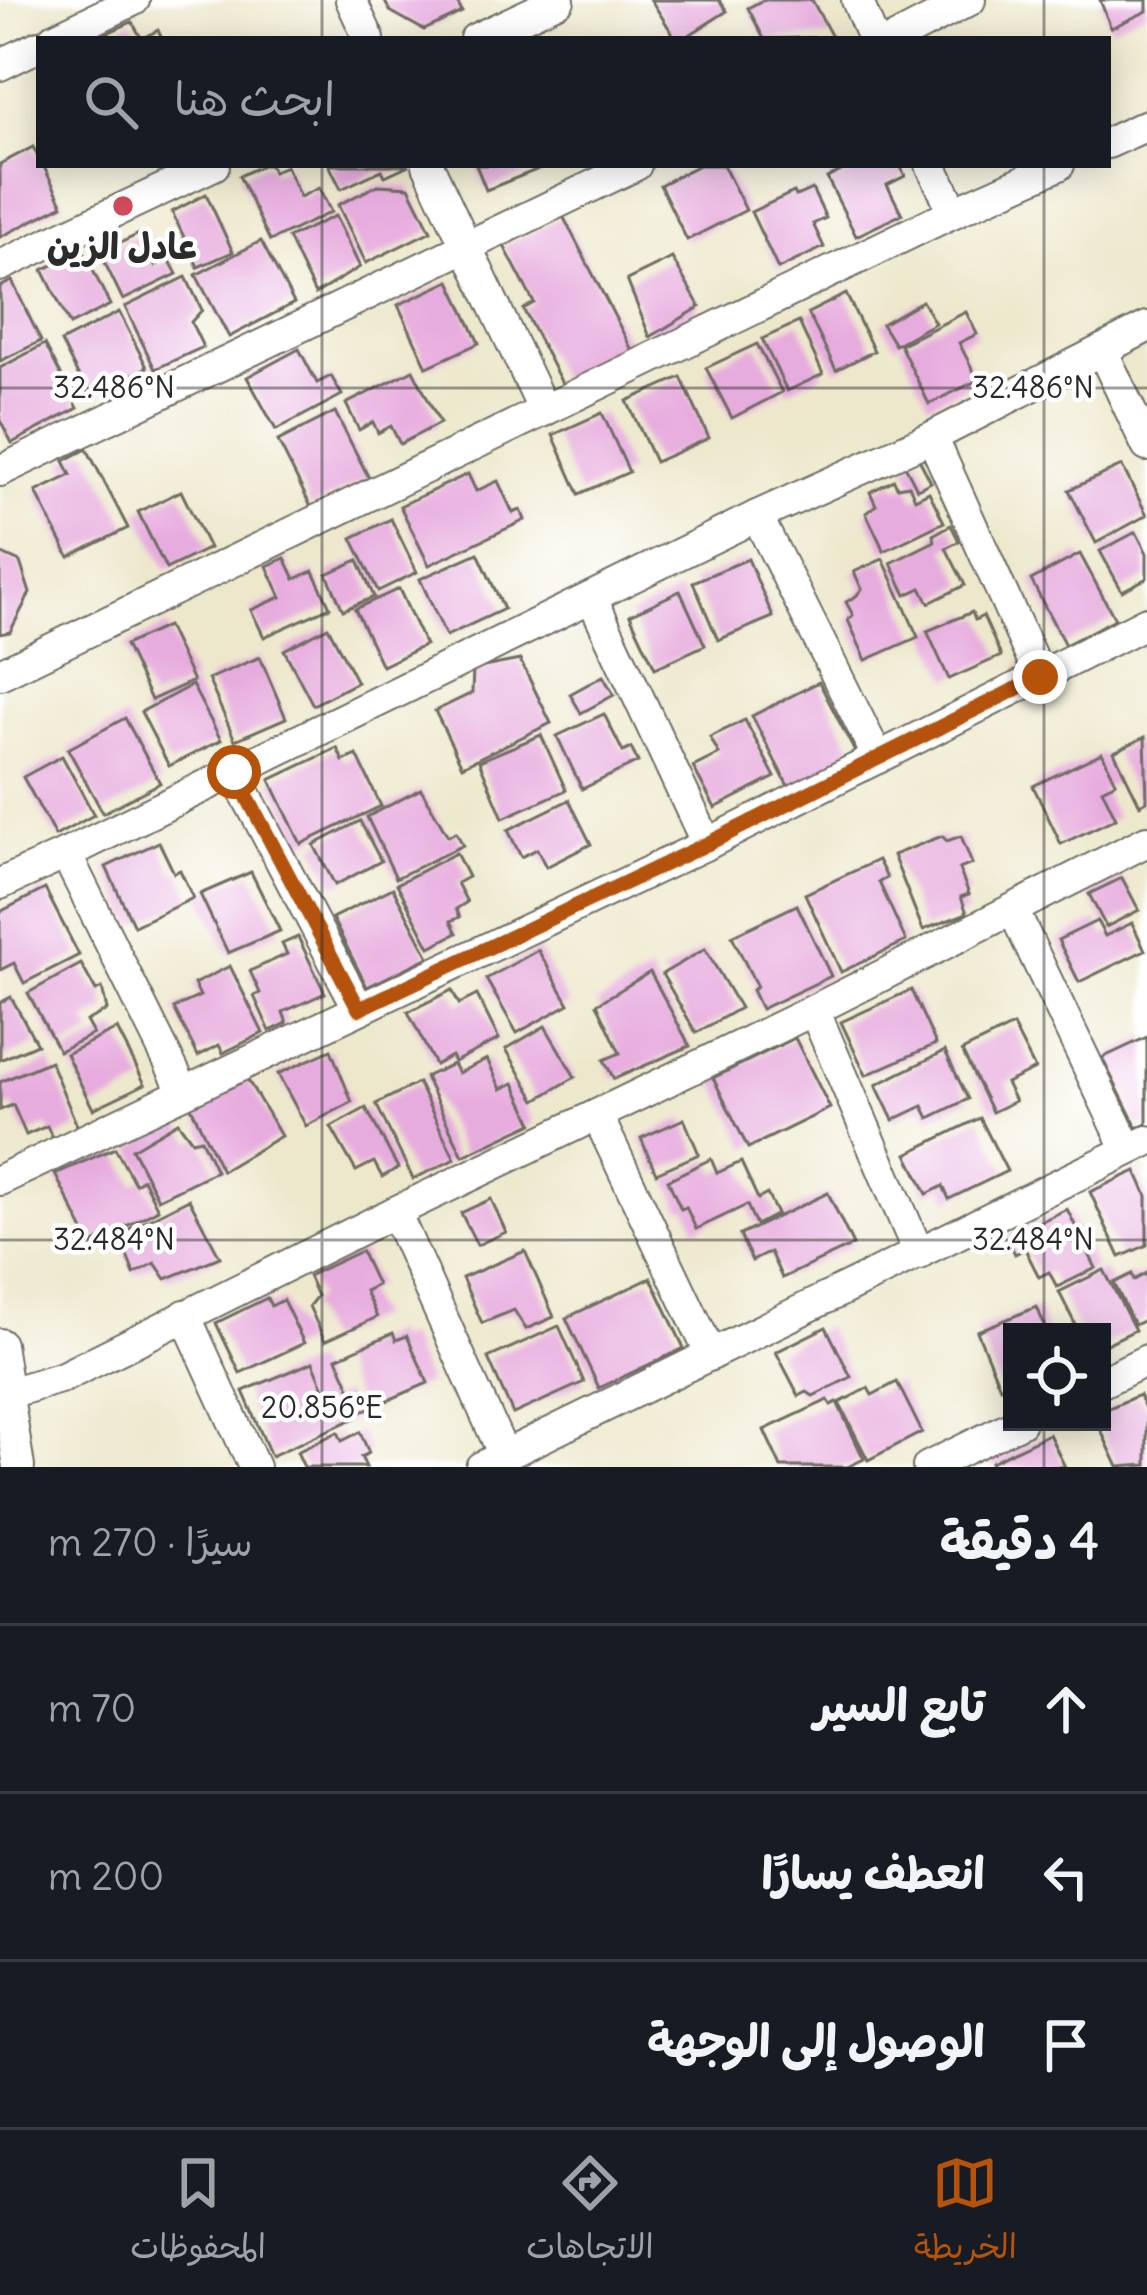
<!DOCTYPE html>
<html lang="ar">
<head>
<meta charset="utf-8">
<style>
  body { margin:0; font-family:Delius,"Playpen Sans Arabic",sans-serif; background:#242831; color:#f1f3f6; direction:rtl }
  .controls { position:absolute; right:36px; bottom:36px; display:grid; overflow:hidden; border-radius:0px; box-shadow:0 6px 30px #0003 }
  .controls button { width:108px; height:108px; display:grid; place-items:center; padding:0; border:0; border-bottom:3px solid #363941; background:#171b24; color:#f1f3f6; font:60px sans-serif }
  .stop { position:absolute; width:36px; height:36px; margin:-27px; border:9px solid #b45309; border-radius:50%; background:#fff }
  .stop.end { background:#b45309; border-color:#fff; box-shadow:0 3px 12px #0008 }
  .list { margin:0; padding:0; list-style:none }
  h2 { display:flex; justify-content:space-between; align-items:center; height:156px; margin:0; padding:0 48px; font-size:51px }
  h2 small { font-size:39px; font-weight:400; color:#9ea1a6 }
  .list li { display:grid; grid-template-columns:78px 1fr auto; gap:36px; align-items:center; box-sizing:border-box; height:168px; padding:0 48px; border-top:3px solid #363941 }
  .list b { display:block; font-size:45px; white-space:nowrap }
  .list em { font-size:39px; font-style:normal; color:#9ea1a6 }
  .icon { flex:none; width:66px; height:66px; fill:none; stroke:currentColor; stroke-width:2; stroke-linecap:round; stroke-linejoin:round }
  .map { position:relative; flex:none; width:1147px; height:1467px; overflow:hidden; direction:ltr }
  .search { position:absolute; background:#171b24; box-shadow:0 6px 30px #0003; left:36px; right:36px; top:36px; height:132px; display:flex; align-items:center; gap:30px; box-sizing:border-box; padding:0 42px; border-radius:0px; color:#9ea1a6; font-size:45px }
  .sheet { height:660px; background:#171b24 }
  nav { display:flex; justify-content:space-around; align-items:center; box-sizing:border-box; height:168px; border-top:3px solid #363941; background:#171b24; font-size:33px; color:#9ea1a6 }
  nav a { display:grid; justify-items:center; gap:6px }
  nav .on { color:#b45309 }
  .map>svg:first-child { display:block }
  .building { fill:#e7acde }
  .lines { fill:none; stroke-linecap:round; stroke-linejoin:round }
  .minor-casing { stroke:#6f6d63; stroke-width:34 }
  .minor { stroke:#fff; stroke-width:30 }
  .route { stroke:#b45309; stroke-width:15 }
  .ticks { fill:none; stroke:#2b2b2b; stroke-width:3; stroke-opacity:0.45 }
  .poi-dot { fill:#d1495b; stroke:#fff; stroke-width:4.5 }
  .labels { text-anchor:middle; stroke-width:9; stroke-linejoin:round; paint-order:stroke }
  .poi-label { font-size:36px; font-weight:bold; fill:#2b2b2b; stroke:#fff }
  .ticks-label { font-size:30px; text-anchor:middle; fill:#2b2b2b; stroke:#fff; stroke-width:9; stroke-linejoin:round; paint-order:stroke }
</style>
</head>
<body>
<div class="map">
<svg width="1147" height="1467" viewBox="0 0 1147 1467">
  <rect width="100%" height="100%" fill="#fff"/>
  <filter id="ink" filterUnits="userSpaceOnUse"><feTurbulence type="fractalNoise" baseFrequency=".00833" numOctaves="2"/><feDisplacementMap in="SourceGraphic" scale="24" xChannelSelector="R" yChannelSelector="G"/><feConvolveMatrix kernelMatrix="1 2 1 2 8 2 1 2 1" color-interpolation-filters="sRGB"/></filter>
  <filter id="wash" filterUnits="userSpaceOnUse"><feTurbulence type="fractalNoise" baseFrequency=".004" numOctaves="4" result="noise"/><feDisplacementMap in="SourceGraphic" scale="48" xChannelSelector="R" yChannelSelector="G"/><feGaussianBlur stdDeviation="2.7" result="paint"/><feColorMatrix in="noise" values="0 0 0 0 0 0 0 0 0 0 0 0 0 0 0 0 0 1.4 0 .05"/><feComposite in="paint" operator="in"/></filter>
  <g filter="url(#wash)">
    <rect width="100%" height="100%" fill="#ede8cc"/>
    <g id="blocks">
      <!-- building -->
      <g class="building">
        <path d="M 384,0 L 456,0 L 462,12 L 424,30 L 390,11 Z"/>
        <path d="M 651,0 L 719,0 L 727,11 L 683,39 L 676,39 Z"/>
        <path d="M 763,0 L 812,0 L 832,37 L 764,39 L 748,8 Z"/>
        <path d="M 1100,0 L 1147,0 L 1147,11 L 1111,28 Z"/>
        <path d="M 132,22 L 142,39 L 158,30 L 162,39 L 94,39 Z"/>
        <path d="M 33,147 L 39,158 L 39,165 L 43,165 L 63,205 L 0,237 L 0,164 Z"/>
        <path d="M 263,165 L 270,165 L 273,172 L 286,166 L 300,197 L 319,188 L 331,212 L 270,241 L 239,176 Z"/>
        <path d="M 329,165 L 409,165 L 385,176 L 382,170 L 341,189 Z"/>
        <path d="M 476,165 L 537,165 L 539,169 L 486,190 Z"/>
        <path d="M 699,165 L 723,165 L 746,210 L 687,240 L 660,185 Z"/>
        <path d="M 853,165 L 900,165 L 905,176 L 887,185 L 902,214 L 856,236 L 827,178 Z"/>
        <path d="M 378,185 L 409,187 L 431,231 L 366,263 L 338,205 Z"/>
        <path d="M 812,189 L 826,218 L 813,224 L 824,247 L 778,269 L 751,212 L 794,192 L 796,196 Z"/>
        <path d="M 206,194 L 233,252 L 198,267 L 172,212 Z"/>
        <path d="M 335,216 L 360,267 L 315,294 L 288,238 Z"/>
        <path d="M 563,216 L 635,356 L 566,391 L 523,309 L 534,303 L 504,246 Z"/>
        <path d="M 139,234 L 155,266 L 169,259 L 177,274 L 123,300 L 100,253 Z"/>
        <path d="M 261,241 L 294,303 L 229,337 L 196,275 Z"/>
        <path d="M 83,250 L 110,305 L 70,325 L 43,270 Z"/>
        <path d="M 672,258 L 700,307 L 650,337 L 627,280 Z"/>
        <path d="M 186,277 L 202,310 L 191,322 L 203,347 L 155,369 L 125,307 Z"/>
        <path d="M 12,281 L 41,341 L 0,361 L 0,287 Z"/>
        <path d="M 450,281 L 479,343 L 427,367 L 398,305 Z"/>
        <path d="M 846,294 L 874,351 L 836,370 L 808,313 Z"/>
        <path d="M 922,301 L 935,323 L 895,345 L 882,324 Z"/>
        <path d="M 119,312 L 147,367 L 89,397 L 61,342 Z"/>
        <path d="M 966,312 L 977,334 L 959,343 L 978,380 L 929,404 L 900,345 Z"/>
        <path d="M 799,322 L 823,374 L 787,391 L 762,339 Z"/>
        <path d="M 45,344 L 78,408 L 12,443 L 0,420 L 0,368 Z"/>
        <path d="M 757,344 L 782,392 L 732,418 L 706,368 Z"/>
        <path d="M 299,349 L 317,383 L 331,376 L 342,395 L 276,430 L 247,377 Z"/>
        <path d="M 413,370 L 440,423 L 400,444 L 391,426 L 378,433 L 373,422 L 359,430 L 346,404 Z"/>
        <path d="M 681,377 L 709,438 L 655,462 L 627,401 Z"/>
        <path d="M 335,412 L 369,478 L 311,507 L 278,441 Z"/>
        <path d="M 602,413 L 629,472 L 579,494 L 553,435 Z"/>
        <path d="M 87,449 L 128,528 L 69,557 L 36,492 L 71,475 L 64,461 Z"/>
        <path d="M 919,459 L 931,482 L 917,489 L 905,466 Z"/>
        <path d="M 1122,466 L 1147,515 L 1096,543 L 1069,490 Z"/>
        <path d="M 468,474 L 476,491 L 498,481 L 513,513 L 521,510 L 525,520 L 429,565 L 400,506 Z"/>
        <path d="M 894,480 L 897,487 L 909,485 L 915,499 L 929,492 L 944,522 L 884,551 L 866,513 L 876,505 L 870,492 Z"/>
        <path d="M 181,491 L 209,548 L 166,569 L 138,512 Z"/>
        <path d="M 391,519 L 417,572 L 378,591 L 352,538 Z"/>
        <path d="M 951,525 L 959,541 L 946,548 L 965,585 L 929,603 L 921,588 L 906,595 L 891,563 L 935,541 L 933,535 Z"/>
        <path d="M 1136,532 L 1147,553 L 1147,578 L 1122,591 L 1100,551 Z"/>
        <path d="M 0,553 L 20,562 L 30,593 L 10,632 L 0,634 Z"/>
        <path d="M 478,553 L 504,609 L 446,636 L 420,579 Z"/>
        <path d="M 1080,554 L 1115,619 L 1065,645 L 1031,580 Z"/>
        <path d="M 285,558 L 295,579 L 313,571 L 330,607 L 264,637 L 251,610 L 281,597 L 267,566 Z"/>
        <path d="M 748,559 L 773,617 L 718,640 L 693,582 Z"/>
        <path d="M 883,559 L 918,637 L 866,660 L 848,620 L 853,615 L 846,602 L 856,596 L 862,589 L 854,572 Z"/>
        <path d="M 358,560 L 374,597 L 343,610 L 327,574 Z"/>
        <path d="M 399,589 L 425,645 L 382,666 L 355,609 Z"/>
        <path d="M 680,591 L 705,645 L 655,668 L 630,615 Z"/>
        <path d="M 972,612 L 975,620 L 983,616 L 1001,656 L 949,679 L 927,631 Z"/>
        <path d="M 167,626 L 193,681 L 151,700 L 125,645 Z"/>
        <path d="M 328,627 L 357,682 L 313,705 L 284,650 Z"/>
        <path d="M 260,657 L 286,718 L 235,740 L 208,679 Z"/>
        <path d="M 520,660 L 551,723 L 462,766 L 435,711 L 472,693 L 473,669 Z"/>
        <path d="M 603,676 L 614,695 L 581,713 L 570,694 Z"/>
        <path d="M 819,682 L 856,754 L 789,788 L 752,716 Z"/>
        <path d="M 192,685 L 221,740 L 169,766 L 141,712 Z"/>
        <path d="M 604,714 L 623,752 L 631,748 L 638,762 L 582,789 L 557,736 Z"/>
        <path d="M 125,718 L 160,783 L 103,813 L 68,749 Z"/>
        <path d="M 745,720 L 775,777 L 715,808 L 693,767 L 719,754 L 710,737 Z"/>
        <path d="M 541,735 L 566,790 L 503,818 L 479,761 Z"/>
        <path d="M 1145,737 L 1147,801 L 1140,805 L 1114,752 Z"/>
        <path d="M 337,748 L 343,761 L 357,755 L 381,806 L 301,844 L 270,780 Z"/>
        <path d="M 1102,753 L 1116,782 L 1102,789 L 1116,818 L 1061,844 L 1033,786 Z"/>
        <path d="M 62,756 L 94,815 L 55,836 L 23,777 Z"/>
        <path d="M 421,789 L 448,836 L 456,832 L 463,845 L 396,878 L 367,817 Z"/>
        <path d="M 569,800 L 591,844 L 546,867 L 537,849 L 521,857 L 508,830 Z"/>
        <path d="M 360,821 L 381,861 L 335,885 L 314,845 Z"/>
        <path d="M 942,836 L 947,841 L 961,836 L 972,864 L 959,869 L 969,894 L 961,897 L 967,913 L 923,930 L 893,855 Z"/>
        <path d="M 159,842 L 174,873 L 180,870 L 193,898 L 134,926 L 106,867 Z"/>
        <path d="M 456,853 L 468,877 L 457,883 L 467,902 L 456,909 L 460,917 L 451,921 L 457,933 L 430,947 L 397,884 Z"/>
        <path d="M 878,860 L 887,878 L 879,882 L 906,941 L 841,972 L 805,894 Z"/>
        <path d="M 251,872 L 280,931 L 228,953 L 200,894 Z"/>
        <path d="M 1122,878 L 1139,910 L 1106,927 L 1089,894 Z"/>
        <path d="M 393,888 L 429,957 L 367,987 L 332,918 Z"/>
        <path d="M 45,889 L 79,955 L 24,983 L 14,963 L 0,970 L 0,912 Z"/>
        <path d="M 797,905 L 831,976 L 761,1009 L 752,990 L 757,987 L 732,936 Z"/>
        <path d="M 1097,921 L 1105,936 L 1132,923 L 1145,950 L 1079,982 L 1058,940 Z"/>
        <path d="M 298,937 L 325,993 L 283,1012 L 287,1023 L 270,1031 L 254,996 L 260,993 L 250,971 L 287,954 L 282,944 Z"/>
        <path d="M 705,949 L 740,1008 L 696,1033 L 662,974 Z"/>
        <path d="M 538,950 L 569,1004 L 517,1033 L 486,979 Z"/>
        <path d="M 81,964 L 96,991 L 102,988 L 107,1010 L 86,1021 L 93,1034 L 59,1051 L 28,993 Z"/>
        <path d="M 230,966 L 263,1033 L 223,1053 L 219,1045 L 198,1056 L 174,1008 L 200,996 L 194,984 Z"/>
        <path d="M 650,972 L 690,1046 L 614,1079 L 604,1060 L 620,1053 L 597,1004 Z"/>
        <path d="M 452,990 L 459,1004 L 477,995 L 499,1039 L 454,1062 L 451,1056 L 435,1065 L 408,1012 Z"/>
        <path d="M 911,990 L 936,1044 L 866,1075 L 841,1022 Z"/>
        <path d="M 11,997 L 37,1044 L 0,1060 L 0,1003 Z"/>
        <path d="M 545,1026 L 575,1077 L 536,1100 L 506,1049 Z"/>
        <path d="M 1013,1026 L 1035,1069 L 1006,1083 L 1015,1101 L 992,1112 L 962,1051 Z"/>
        <path d="M 117,1029 L 145,1084 L 93,1109 L 66,1054 Z"/>
        <path d="M 1147,1037 L 1147,1123 L 1137,1128 L 1102,1058 Z"/>
        <path d="M 795,1038 L 830,1108 L 748,1148 L 713,1078 Z"/>
        <path d="M 331,1050 L 352,1102 L 306,1126 L 278,1074 Z"/>
        <path d="M 945,1051 L 968,1099 L 929,1118 L 923,1106 L 893,1120 L 876,1085 Z"/>
        <path d="M 487,1059 L 501,1089 L 514,1083 L 533,1123 L 463,1156 L 425,1077 L 453,1064 L 458,1073 Z"/>
        <path d="M 50,1061 L 78,1128 L 53,1139 L 47,1126 L 26,1135 L 13,1105 L 0,1110 L 0,1082 Z"/>
        <path d="M 246,1077 L 281,1136 L 222,1171 L 190,1105 Z"/>
        <path d="M 418,1083 L 455,1159 L 413,1179 L 376,1104 Z"/>
        <path d="M 366,1108 L 398,1168 L 382,1177 L 374,1162 L 356,1171 L 331,1127 Z"/>
        <path d="M 980,1118 L 1007,1171 L 949,1199 L 943,1186 L 927,1194 L 907,1154 Z"/>
        <path d="M 684,1119 L 699,1154 L 656,1173 L 641,1138 Z"/>
        <path d="M 178,1122 L 192,1141 L 201,1139 L 216,1171 L 158,1199 L 132,1149 Z"/>
        <path d="M 115,1148 L 135,1184 L 143,1179 L 158,1209 L 91,1245 L 55,1174 Z"/>
        <path d="M 711,1159 L 717,1173 L 741,1162 L 758,1199 L 767,1194 L 777,1214 L 756,1225 L 747,1205 L 696,1229 L 686,1207 L 681,1209 L 668,1180 Z"/>
        <path d="M 1136,1171 L 1147,1196 L 1147,1245 L 1120,1257 L 1090,1192 Z"/>
        <path d="M 828,1193 L 853,1245 L 782,1278 L 770,1252 L 752,1261 L 740,1235 Z"/>
        <path d="M 189,1199 L 220,1257 L 166,1279 L 155,1263 L 134,1274 L 119,1234 Z"/>
        <path d="M 491,1199 L 506,1232 L 477,1245 L 461,1213 Z"/>
        <path d="M 1067,1209 L 1096,1268 L 1057,1287 L 1049,1272 L 1039,1277 L 1025,1249 L 1015,1254 L 1007,1238 Z"/>
        <path d="M 361,1251 L 377,1285 L 365,1291 L 377,1317 L 325,1341 L 309,1306 L 317,1296 L 308,1276 Z"/>
        <path d="M 525,1251 L 554,1317 L 526,1329 L 514,1310 L 482,1323 L 462,1278 Z"/>
        <path d="M 1104,1270 L 1135,1330 L 1102,1346 L 1102,1332 L 1079,1332 L 1059,1292 Z"/>
        <path d="M 1147,1273 L 1147,1319 L 1134,1325 L 1114,1283 L 1132,1274 L 1134,1280 Z"/>
        <path d="M 651,1278 L 684,1348 L 599,1388 L 566,1318 Z"/>
        <path d="M 267,1298 L 271,1306 L 283,1300 L 304,1343 L 240,1373 L 216,1323 Z"/>
        <path d="M 1037,1307 L 1047,1332 L 1012,1332 L 1012,1382 L 1000,1387 L 977,1331 Z"/>
        <path d="M 559,1326 L 584,1382 L 513,1414 L 488,1358 Z"/>
        <path d="M 826,1327 L 851,1377 L 813,1396 L 807,1392 L 799,1396 L 776,1352 Z"/>
        <path d="M 393,1333 L 396,1340 L 407,1336 L 428,1383 L 361,1412 L 337,1358 Z"/>
        <path d="M 313,1362 L 329,1400 L 344,1394 L 355,1418 L 271,1456 L 243,1391 Z"/>
        <path d="M 897,1382 L 922,1432 L 868,1460 L 839,1403 L 868,1388 L 872,1395 Z"/>
        <path d="M 1139,1395 L 1144,1406 L 1147,1404 L 1147,1465 L 1118,1467 L 1097,1422 L 1102,1422 L 1102,1411 Z"/>
        <path d="M 828,1400 L 831,1405 L 837,1402 L 864,1459 L 847,1467 L 781,1467 L 764,1430 Z"/>
        <path d="M 338,1432 L 342,1441 L 360,1432 L 369,1453 L 361,1457 L 366,1467 L 304,1467 L 297,1452 Z"/>
        <path d="M 1049,1434 L 1065,1467 L 993,1467 L 991,1462 Z"/>
      </g>
    </g>
  </g>
  <g filter="url(#ink)">
    <use href="#blocks" fill-opacity="0" stroke="#6f6d63" stroke-width="3"/>
    <g class="lines">
      <defs>
        <g id="minor">
          <path d="M 351,0 L 369,39"/>
          <path d="M 857,0 L 873,39"/>
          <path d="M 53,39 L 134,0"/>
          <path d="M 475,39 L 559,0"/>
          <path d="M 895,39 L 970,0"/>
          <path d="M 0,65 L 39,46"/>
          <path d="M 1108,143 L 1147,125"/>
          <path d="M 428,165 L 544,411"/>
          <path d="M 931,165 L 954,212"/>
          <path d="M 0,266 L 214,165"/>
          <path d="M 1102,350 L 1147,446"/>
          <path d="M 932,437 L 1040,677"/>
          <path d="M 0,471 L 636,165"/>
          <path d="M 757,516 L 878,758"/>
          <path d="M 592,598 L 707,844"/>
          <path d="M 0,674 L 954,212 L 1059,165"/>
          <path d="M 234,772 L 359,1009"/>
          <path d="M 66,854 L 184,1092"/>
          <path d="M 0,884 L 66,854 L 757,516 L 932,437 L 1147,327"/>
          <path d="M 1013,910 L 1128,1150"/>
          <path d="M 814,1010 L 919,1254"/>
          <path d="M 597,1115 L 711,1355"/>
          <path d="M 0,1180 L 707,844 L 1147,622"/>
          <path d="M 395,1212 L 504,1455"/>
          <path d="M 185,1315 L 254,1467"/>
          <path d="M 0,1344 L 19,1467"/>
          <path d="M 1102,1382 L 1147,1360"/>
          <path d="M 9,1393 L 63,1377 L 395,1212 L 814,1010 L 1147,841"/>
          <path d="M 481,1467 L 1147,1141"/>
          <path d="M 928,1467 L 1020,1422"/>
        </g>
      </defs>
      <!-- minor casing -->
      <use href="#minor" class="minor-casing"/>
      <!-- minor -->
      <use href="#minor" class="minor"/>
    </g>
  </g>
  <g class="lines" filter="url(#ink)">
    <!-- route -->
    <path class="route" d="M 234,772 L 359,1009 L 707,844 L 1040,677"/>
  </g>
  <!-- ticks -->
  <path class="ticks" d="M 322,0 L 322,39M 1044,0 L 1044,39M 322,165 L 322,1467M 1044,165 L 1044,1332M 0,388 L 1147,388M 0,1240 L 1147,1240M 1044,1422 L 1044,1467"/>
  <!-- markers -->
  <circle class="poi-dot" cx="123" cy="206" r="12"/>
  <g class="labels">
    <!-- poi labels -->
    <g class="poi-label">
      <text x="123" y="259">عادل الزين</text>
    </g>
  </g>
  <g class="ticks-label">
    <text x="114" y="398">32.486°N</text>
    <text x="1033" y="398">32.486°N</text>
    <text x="114" y="1250">32.484°N</text>
    <text x="1033" y="1250">32.484°N</text>
    <text x="322" y="1418">20.856°E</text>
  </g>
</svg>
<div class="controls">
<button><svg class="icon" aria-label="locate" viewBox="0 0 24 24"><circle cx="12" cy="12" r="6"/><path d="M12 2v4M12 18v4M2 12h4M18 12h4"/></svg></button>
</div>
<div class="stop" style="left:234px;top:772px"></div>
<div class="stop end" style="left:1040px;top:677px"></div>
<div class="search"><svg class="icon" aria-label="search" viewBox="0 0 24 24"><circle cx="10" cy="10" r="6"/><path d="M15 15l6 6"/></svg>ابحث هنا</div>
</div>
<section class="sheet">
<h2>4 دقيقة<small>سيرًا · 270 m</small></h2>
<ul class="list">
<li><svg class="icon" aria-label="ahead" viewBox="0 0 24 24"><path d="M12 20V5M6 11l6-6 6 6"/></svg><div><b>تابع السير</b></div><em>70 m</em></li>
<li><svg class="icon" aria-label="left" viewBox="0 0 24 24"><path d="M17 20v-9H6M10 6l-5 5 5 5"/></svg><div><b>انعطف يسارًا</b></div><em>200 m</em></li>
<li><svg class="icon" aria-label="arrive" viewBox="0 0 24 24"><path d="M6 21V4h12l-3 4 3 4H6"/></svg><div><b>الوصول إلى الوجهة</b></div></li>
</ul>
</section>
<nav>
<a class="on"><svg class="icon" aria-label="map" viewBox="0 0 24 24"><path d="M3 6l6-2 6 2 6-2v14l-6 2-6-2-6 2zM9 4v14M15 6v14"/></svg>الخريطة</a>
<a><svg class="icon" aria-label="directions" viewBox="0 0 24 24"><path d="M12 3l9 9-9 9-9-9zM9 14v-3h6M13 9l2 2-2 2"/></svg>الاتجاهات</a>
<a><svg class="icon" aria-label="saved" viewBox="0 0 24 24"><path d="M7 4h10v16l-5-4-5 4z"/></svg>المحفوظات</a>
</nav>
</body>
</html>
